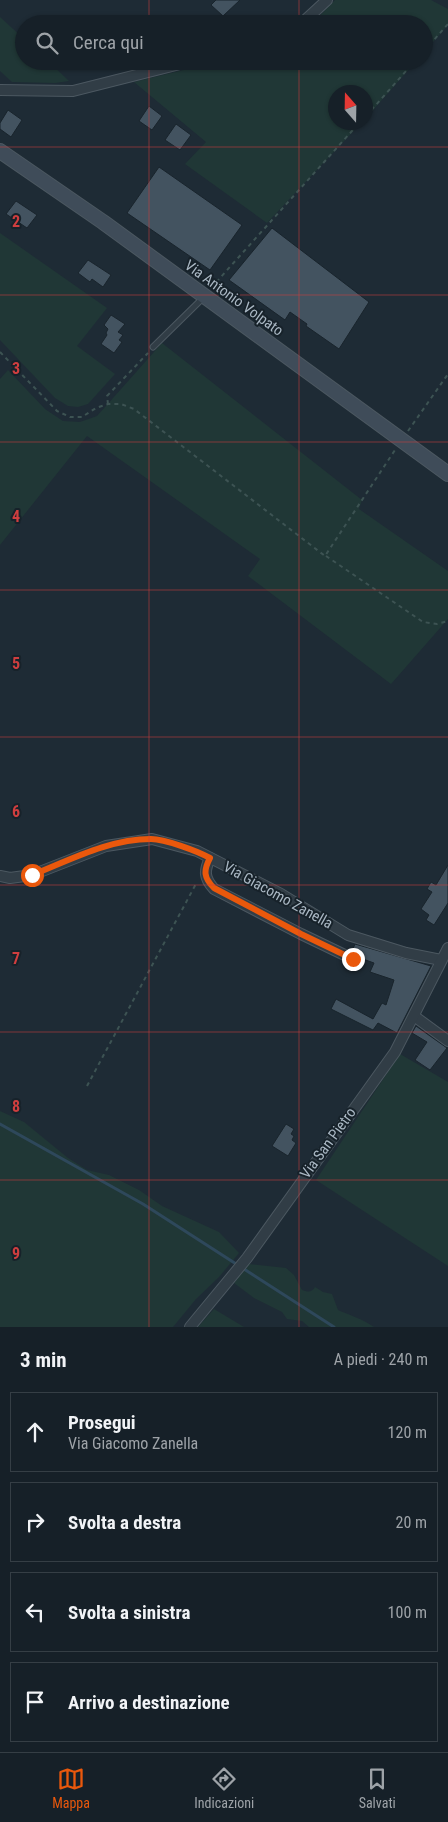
<!DOCTYPE html>
<html lang="it">
<head>
<meta charset="utf-8">
<style>
  body { margin:0; font-family:"Roboto Condensed",sans-serif; background:#1f2830; color:#f1f3f6 }
  .compass { position:absolute; left:328px; top:85px; width:45px; height:45px; border-radius:50%; background:#162028; box-shadow:0 1px 4px #0004; rotate:340deg }
  .stop { position:absolute; width:15px; height:15px; margin:-11px; border:4px solid #ea580c; border-radius:50%; background:#fff }
  .stop.end { background:#ea580c; border-color:#fff; box-shadow:0 1px 5px #0008 }
  .list { margin:0; padding:0; list-style:none }
  h2 { display:flex; justify-content:space-between; align-items:center; height:65px; margin:0; padding:0 20px; font-size:21px }
  h2 small { font-size:16px; font-weight:400; color:#9ea3a8 }
  .list li { display:grid; grid-template-columns:32px 1fr auto; gap:15px; align-items:center; box-sizing:border-box; height:80px; margin:0 10px 10px; padding:0 10px; border:1px solid #353e45; border-radius:0px }
  .list b { display:block; font-size:19px; white-space:nowrap }
  .list p { margin:0; font-size:16px; white-space:nowrap; color:#9ea3a8 }
  .list em { font-size:16px; font-style:normal; color:#9ea3a8 }
  .icon { flex:none; width:28px; height:28px; fill:none; stroke:currentColor; stroke-width:2; stroke-linecap:round; stroke-linejoin:round }
  .map { position:relative; flex:none; width:448px; height:1327px; overflow:hidden }
  .search { position:absolute; background:#162028; box-shadow:0 1px 4px #0004; left:15px; right:15px; top:15px; height:55px; display:flex; align-items:center; gap:12px; box-sizing:border-box; padding:0 18px; border-radius:28px; color:#9ea3a8; font-size:19px }
  .sheet { height:425px; background:#162028 }
  nav { display:flex; justify-content:space-around; align-items:center; box-sizing:border-box; height:70px; border-top:1px solid #353e45; background:#162028; font-size:14px; color:#9ea3a8 }
  nav a { display:grid; justify-items:center; gap:2px }
  nav .on { color:#ea580c }
  .map>svg:first-child { display:block }
  .green { fill:#203736 }
  .lines { fill:none; stroke-linecap:round; stroke-linejoin:round }
  .stream { stroke:#2e485b; stroke-width:3 }
  .building { fill:#435360; stroke:#19242c }
  .lane-casing { stroke:#4c5861; stroke-width:7 }
  .street-casing { stroke:#4c5861; stroke-width:12 }
  .secondary-casing { stroke:#4c5861; stroke-width:16 }
  .path { stroke:#3d5353; stroke-width:2; stroke-dasharray:4 4; stroke-linecap:butt }
  .lane { stroke:#313d46; stroke-width:5 }
  .street { stroke:#313d46; stroke-width:10 }
  .secondary { stroke:#3f4c59; stroke-width:14 }
  .route { stroke:#ea580c; stroke-width:6 }
  .grid { fill:none; stroke:#cf3e3f; stroke-width:1; stroke-opacity:0.55 }
  .labels { text-anchor:middle; stroke-width:4; stroke-linejoin:round; paint-order:stroke }
  .street-label { font-size:15px; fill:#aab8c4; stroke:#17222a }
  .grid-label { font-size:16px; text-anchor:middle; font-weight:bold; fill:#cf3e3f; stroke:#17222a; stroke-width:4; stroke-linejoin:round; paint-order:stroke }
</style>
</head>
<body>
<div class="map">
<svg width="448" height="1327" viewBox="0 0 448 1327">
  <rect width="100%" height="100%" fill="#1e2b35"/>
  <!-- green -->
  <g class="green">
    <path d="M 335,0 L 431,0 L 448,9 L 448,25 L 424,52 L 424,24 L 312,24 Z"/>
    <path d="M 0,17 L 24,39 L 24,61 L 48,61 L 69,81 L 55,83 L 12,82 L 0,71 Z"/>
    <path d="M 246,61 L 416,61 L 366,118 L 366,92 L 336,92 L 336,122 L 361,123 L 267,223 L 185,164 L 206,142 L 134,82 L 196,67 Z"/>
    <path d="M 0,233 L 107,308 L 77,346 L 115,374 L 88,404 L 78,407 L 68,406 L 55,398 L 0,340 Z"/>
    <path d="M 162,343 L 362,500 L 359,509 L 448,571 L 448,619 L 391,684 L 248,576 L 260,559 L 87,436 L 0,545 L 0,379 L 8,370 L 45,409 L 63,421 L 80,422 L 97,416 Z"/>
    <path d="M 400,1054 L 448,1082 L 448,1266 L 316,1180 Z"/>
    <path d="M 0,1111 L 24,1122 L 68,1158 L 87,1170 L 109,1175 L 139,1190 L 162,1206 L 219,1232 L 239,1253 L 219,1277 L 196,1299 L 173,1327 L 0,1327 Z"/>
    <path d="M 249,1264 L 286,1268 L 294,1275 L 302,1290 C 308,1292 311,1293 315,1287 L 323,1292 L 332,1294 L 338,1310 C 350,1315 364,1320 374,1327 L 309,1327 L 302,1321 L 287,1319 L 282,1312 L 254,1298 L 234,1283 Z"/>
    <path d="M 214,1309 L 244,1327 L 198,1327 Z"/>
  </g>
  <g class="lines">
    <!-- stream -->
    <path class="stream" d="M 0,1124 L 143,1204 L 334,1327"/>
  </g>
  <!-- building -->
  <g class="building">
    <path d="M 216,0 L 240,0 L 223,16 L 211,5 Z"/>
    <path d="M 149,106 L 162,116 L 152,130 L 139,121 Z"/>
    <path d="M 8,110 L 22,120 L 11,137 L 0,129 L 0,123 Z"/>
    <path d="M 176,124 L 191,135 L 180,150 L 165,140 Z"/>
    <path d="M 159,167 L 242,225 L 210,270 L 127,213 Z"/>
    <path d="M 16,201 L 37,215 L 27,228 L 6,214 Z"/>
    <path d="M 272,228 L 369,302 L 339,349 L 306,326 L 307,324 L 290,312 L 285,320 L 229,280 Z"/>
    <path d="M 88,260 L 111,275 L 103,287 L 92,279 L 90,282 L 78,273 Z"/>
    <path d="M 111,315 L 125,324 L 118,332 L 123,335 L 119,340 L 122,342 L 114,353 L 101,344 L 107,335 L 106,333 L 108,329 L 104,325 Z"/>
    <path d="M 448,865 L 448,903 L 434,925 L 426,920 L 429,915 L 421,909 L 432,892 L 427,889 L 431,882 L 436,885 Z"/>
    <path d="M 355,944 L 431,966 L 397,1033 L 378,1023 L 373,1030 L 331,1009 L 336,999 L 373,1019 L 382,1003 L 386,1005 L 394,980 L 370,972 L 374,963 L 360,958 L 358,955 L 352,951 Z"/>
    <path d="M 416,1026 L 447,1048 L 430,1070 L 415,1060 L 427,1042 L 412,1033 Z"/>
    <path d="M 286,1124 L 294,1129 L 291,1134 L 294,1136 L 292,1140 L 296,1143 L 288,1156 L 272,1146 Z"/>
  </g>
  <g class="lines">
    <defs>
      <path id="lane" d="M 153,347 L 204,297"/>
      <g id="street">
        <path d="M 301,24 L 327,0"/>
        <path d="M 0,90 L 73,91 L 192,61"/>
        <path d="M 210,858 C 204,871 204,878 214,889 L 301,934 L 353,959"/>
        <path d="M 0,876 L 10,878 L 32,875 L 106,846 L 152,839 L 197,851 L 281,894 L 348,935 L 406,953 L 441,960"/>
        <path d="M 414,1016 L 448,1041"/>
        <path d="M 190,1327 L 247,1258 L 395,1052 L 448,948"/>
      </g>
      <path id="secondary" d="M 0,151 L 103,222 L 448,474"/>
    </defs>
    <!-- lane casing -->
    <use href="#lane" class="lane-casing"/>
    <!-- street casing -->
    <use href="#street" class="street-casing"/>
    <!-- secondary casing -->
    <use href="#secondary" class="secondary-casing"/>
    <!-- path -->
    <g class="path">
      <path d="M 424,51 L 448,24"/>
      <path d="M 366,116 L 415,61"/>
      <path d="M 211,288 L 360,122"/>
      <path d="M 0,352 L 57,411 L 70,417 L 82,417 L 96,408 L 108,404 L 121,404 L 134,409 L 325,556 L 395,450"/>
      <path d="M 108,404 L 107,396 L 148,353"/>
      <path d="M 408,431 L 448,374"/>
      <path d="M 326,556 L 423,622 L 437,624 L 448,621"/>
      <path d="M 87,1086 L 197,882"/>
    </g>
    <!-- lane -->
    <use href="#lane" class="lane"/>
    <!-- street -->
    <use href="#street" class="street"/>
    <!-- secondary -->
    <use href="#secondary" class="secondary"/>
  </g>
  <g class="lines">
    <!-- route -->
    <path class="route" d="M 32,875 C 70,860 109,839 151,839 C 165,839 197,851 210,858 C 203,871 204,878 214,888 L 301,934 L 353,959"/>
  </g>
  <!-- grid -->
  <path class="grid" d="M 149,0 L 149,24M 299,0 L 299,24M 149,61 L 149,1327M 299,61 L 299,1327M 0,147 L 448,147M 0,295 L 448,295M 0,442 L 448,442M 0,590 L 448,590M 0,737 L 448,737M 0,885 L 448,885M 0,1032 L 448,1032M 0,1180 L 448,1180"/>
  <g class="labels">
    <!-- street labels -->
    <g class="street-label">
      <text transform="translate(234 298) rotate(36)" y="5">Via Antonio Volpato</text>
      <text transform="translate(278 895) rotate(29)" y="5">Via Giacomo Zanella</text>
      <text transform="translate(328 1143) rotate(-54)" y="5">Via San Pietro</text>
    </g>
  </g>
  <g class="grid-label">
    <text x="16" y="227">2</text>
    <text x="16" y="374">3</text>
    <text x="16" y="522">4</text>
    <text x="16" y="669">5</text>
    <text x="16" y="817">6</text>
    <text x="16" y="964">7</text>
    <text x="16" y="1112">8</text>
    <text x="16" y="1259">9</text>
  </g>
</svg>
<svg class="compass" viewBox="-18 -18 36 36"><path d="M0-13l5 13h-10z" fill="#e53935"/><path d="M0 13l5-13h-10z" fill="#9ea3a8"/></svg>
<div class="stop" style="left:32px;top:875px"></div>
<div class="stop end" style="left:353px;top:959px"></div>
<div class="search"><svg class="icon" aria-label="search" viewBox="0 0 24 24"><circle cx="10" cy="10" r="6"/><path d="M15 15l6 6"/></svg>Cerca qui</div>
</div>
<section class="sheet">
<h2>3 min<small>A piedi · 240 m</small></h2>
<ul class="list">
<li><svg class="icon" aria-label="ahead" viewBox="0 0 24 24"><path d="M12 20V5M6 11l6-6 6 6"/></svg><div><b>Prosegui</b><p>Via Giacomo Zanella</p></div><em>120 m</em></li>
<li><svg class="icon" aria-label="right" viewBox="0 0 24 24"><path d="M7 20v-9h11M14 6l5 5-5 5"/></svg><div><b>Svolta a destra</b></div><em>20 m</em></li>
<li><svg class="icon" aria-label="left" viewBox="0 0 24 24"><path d="M17 20v-9H6M10 6l-5 5 5 5"/></svg><div><b>Svolta a sinistra</b></div><em>100 m</em></li>
<li><svg class="icon" aria-label="arrive" viewBox="0 0 24 24"><path d="M6 21V4h12l-3 4 3 4H6"/></svg><div><b>Arrivo a destinazione</b></div></li>
</ul>
</section>
<nav>
<a class="on"><svg class="icon" aria-label="map" viewBox="0 0 24 24"><path d="M3 6l6-2 6 2 6-2v14l-6 2-6-2-6 2zM9 4v14M15 6v14"/></svg>Mappa</a>
<a><svg class="icon" aria-label="directions" viewBox="0 0 24 24"><path d="M12 3l9 9-9 9-9-9zM9 14v-3h6M13 9l2 2-2 2"/></svg>Indicazioni</a>
<a><svg class="icon" aria-label="saved" viewBox="0 0 24 24"><path d="M7 4h10v16l-5-4-5 4z"/></svg>Salvati</a>
</nav>
</body>
</html>
